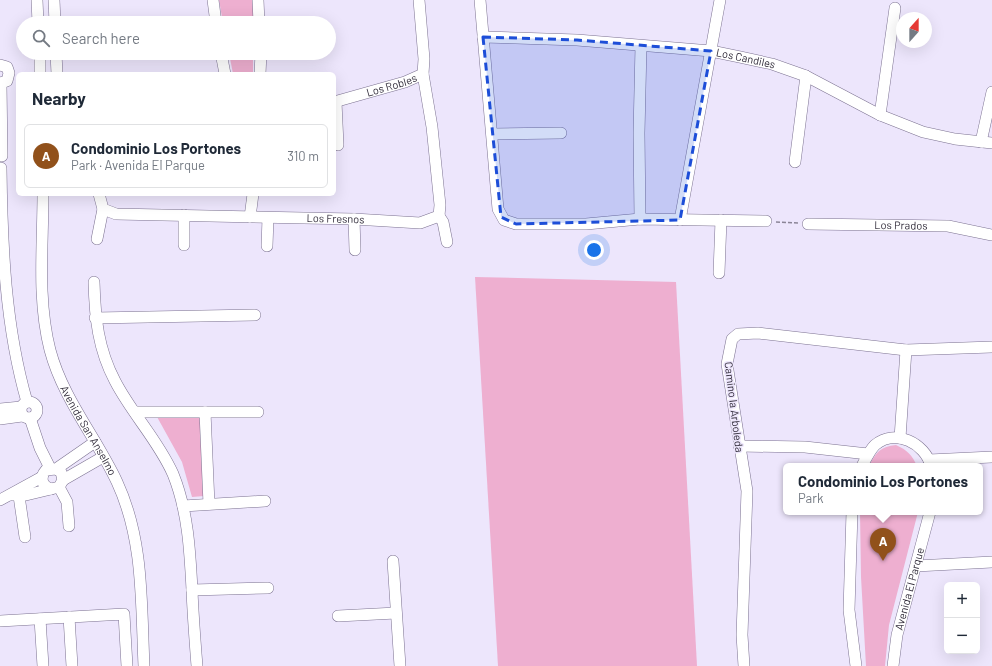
<!DOCTYPE html>
<html lang="en">
<head>
<meta charset="utf-8">
<style>
  body { margin:0; font-family:Barlow,sans-serif; background:#f2f2f3; color:#1f2937 }
  .controls { position:absolute; right:12px; bottom:12px; display:grid; overflow:hidden; border-radius:6px; box-shadow:0 4px 16px #0002 }
  .controls button { width:36px; height:36px; display:grid; place-items:center; padding:0; border:0; border-bottom:1px solid #e0e1e3; background:#fff; color:#1f2937; font:20px sans-serif }
  .compass { position:absolute; left:896px; top:12px; width:36px; height:36px; border-radius:50%; background:#fff; box-shadow:0 4px 16px #0002; rotate:21deg }
  .you { position:absolute; left:594px; top:250px; width:14px; height:14px; margin:-10px; border:3px solid #fff; border-radius:50%; background:#1a73e8; box-shadow:0 0 0 6px #1a73e833 }
  .badge { display:grid; place-items:center; width:26px; height:26px; border-radius:50%; background:#91511b; color:#fff; font-size:13px; font-weight:700 }
  .pin { position:absolute; translate:-50% -33px; filter:drop-shadow(0 1px 2px #0008) }
  .pin::after { content:''; position:absolute; top:21px; width:14px; height:12px; background:inherit; clip-path:polygon(0 0,100% 0,50% 100%) }
  .popup { position:absolute; left:783px; top:463px; width:200px; height:52px; box-sizing:border-box; display:grid; place-content:center; border-radius:6px; background:#fff; filter:drop-shadow(0 1px 3px #0005); font-size:13px; white-space:nowrap; color:#747a83 }
  .popup b { font-size:15px; color:#1f2937 }
  .popup::after { content:''; position:absolute; left:50%; top:100%; margin-left:-8px; border:8px solid transparent; border-top-color:#fff }
  .list { margin:0; padding:0; list-style:none }
  h2 { display:flex; justify-content:space-between; align-items:center; height:52px; margin:0; padding:0 16px; font-size:17px }
  h2 small { font-size:13px; font-weight:400; color:#747a83 }
  .list li { display:grid; grid-template-columns:26px 1fr auto; gap:12px; align-items:center; box-sizing:border-box; height:64px; margin:0 8px 8px; padding:0 8px; border:1px solid #e0e1e3; border-radius:6px }
  .list b { display:block; font-size:15px; white-space:nowrap }
  .list p { margin:0; font-size:13px; white-space:nowrap; color:#747a83 }
  .list em { font-size:13px; font-style:normal; color:#747a83 }
  .icon { flex:none; width:22px; height:22px; fill:none; stroke:currentColor; stroke-width:2; stroke-linecap:round; stroke-linejoin:round }
  .map { position:relative; flex:none; width:992px; height:666px; overflow:hidden }
  .search { position:absolute; background:#fff; box-shadow:0 4px 16px #0002; left:16px; top:16px; width:320px; height:44px; display:flex; align-items:center; gap:10px; box-sizing:border-box; padding:0 14px; border-radius:22px; color:#747a83; font-size:15px }
  .panel { position:absolute; background:#fff; box-shadow:0 4px 16px #0002; left:16px; top:72px; width:320px; height:124px; border-radius:6px }
  .map>svg:first-child { display:block }
  .green { fill:#eeafd0 }
  .lines { fill:none; stroke-linecap:round; stroke-linejoin:round }
  .street-casing { stroke:#7c7291; stroke-width:12 }
  .path { stroke:#8b8597; stroke-width:1.5; stroke-dasharray:4 2; stroke-linecap:butt }
  .street { stroke:#fff; stroke-width:11 }
  .marked { fill:#1d4ed8; fill-opacity:0.2; stroke:#1d4ed8; stroke-width:3; stroke-dasharray:8 5; stroke-linejoin:round }
  .labels { text-anchor:middle; stroke-width:3; stroke-linejoin:round; paint-order:stroke }
  .street-label { font-size:11px; fill:#322d3b; stroke:#ede6fc }
</style>
</head>
<body>
<div class="map">
<svg width="992" height="666" viewBox="0 0 992 666">
  <rect width="100%" height="100%" fill="#ede6fc"/>
  <!-- green -->
  <g class="green">
    <path d="M 219,0 L 253,0 L 254,23 L 223,23 Z"/>
    <path d="M 229,53 L 253,53 L 253,74 L 233,74 Z"/>
    <path d="M 475,277 L 676,282 L 697,666 L 498,666 Z"/>
    <path d="M 156,415 L 200,416 L 204,496 L 192,497 L 182,462 Z"/>
    <path d="M 896,445 C 907,450 912,455 917,466 L 869,466 C 875,453 881,446 896,445 Z"/>
    <path d="M 860,512 L 918,512 L 889,625 L 885,666 L 866,666 L 861,577 Z"/>
  </g>
  <g class="lines">
    <defs>
      <g id="street">
        <path d="M 37,0 L 38,23"/>
        <path d="M 54,0 L 55,23"/>
        <path d="M 213,0 L 216,23"/>
        <path d="M 258,0 L 259,23"/>
        <path d="M 480,0 L 498,209 L 504,220 L 516,224 L 586,224 L 640,219 L 766,221"/>
        <path id="s1" d="M 483,37 L 577,40 L 711,51 L 740,57 L 772,64 L 806,76 L 880,115 L 923,132 L 955,139 L 992,143"/>
        <path d="M 40,53 L 40,74"/>
        <path d="M 56,53 L 57,74"/>
        <path d="M 221,53 L 225,74"/>
        <path d="M 0,65 L 7,67 L 9,73 L 7,81 L 0,83"/>
        <path d="M 260,74 L 261,53"/>
        <path d="M 1,84 L 2,156"/>
        <path id="s2" d="M 334,102 L 405,82 L 423,74 L 424,59 L 419,0"/>
        <path d="M 336,102 L 338,145"/>
        <path d="M 880,115 L 895,8"/>
        <path d="M 492,134 L 561,133"/>
        <path d="M 981,142 L 992,92"/>
        <path d="M 795,162 L 806,76"/>
        <path d="M 1,168 C 2,246 5,326 27,402"/>
        <path id="s3" d="M 43,194 C 43,246 37,299 50,350 C 63,399 96,437 117,482 C 144,540 141,603 144,666"/>
        <path id="s4" d="M 99,194 L 103,209 L 116,214 L 354,219 L 420,223 L 439,216 L 440,205 L 432,127 L 423,74"/>
        <path d="M 184,215 L 184,245"/>
        <path d="M 439,216 L 443,222 L 447,242"/>
        <path d="M 250,217 L 253,194"/>
        <path d="M 354,219 L 355,250"/>
        <path d="M 640,219 L 639,133 L 641,46"/>
        <path d="M 680,220 L 720,0"/>
        <path id="s5" d="M 808,224 L 948,226 L 992,235"/>
        <path d="M 97,239 L 103,209"/>
        <path d="M 267,246 L 268,218"/>
        <path d="M 719,273 L 721,220"/>
        <path d="M 94,282 C 95,318 98,349 115,381 C 132,414 158,440 173,474 C 188,511 190,551 192,590 C 193,616 195,641 197,666"/>
        <path d="M 95,318 L 255,315"/>
        <circle cx="29" cy="410" r="8"/>
        <path d="M 0,409 L 21,407"/>
        <path d="M 135,412 L 258,412"/>
        <path d="M 205,412 L 209,504"/>
        <path d="M 30,418 L 40,448 L 50,468"/>
        <path d="M 0,419 L 22,416"/>
        <path d="M 900,438 L 906,350"/>
        <path d="M 739,446 L 805,447 L 868,454"/>
        <path d="M 929,460 L 992,457"/>
        <path d="M 862,466 C 866,459 869,451 875,445 C 895,428 925,443 931,466"/>
        <path d="M 56,469 L 61,472 L 63,480 L 59,487 L 51,489 C 42,486 39,478 46,470 L 56,469 L 95,442"/>
        <path d="M 63,480 L 103,457"/>
        <path d="M 59,487 L 67,502 L 69,526"/>
        <path d="M 12,495 L 26,495 L 51,489"/>
        <path d="M 19,496 L 25,537"/>
        <path d="M 0,500 L 42,477"/>
        <path d="M 183,506 L 265,501"/>
        <path d="M 852,512 L 849,610 L 856,666"/>
        <path d="M 393,561 L 400,666"/>
        <path d="M 916,566 L 992,562"/>
        <path d="M 192,590 L 268,588"/>
        <path d="M 338,616 L 396,613"/>
        <path d="M 69,617 L 72,666"/>
        <path d="M 40,619 L 43,666"/>
        <path d="M 0,621 L 124,614 L 127,666"/>
        <path d="M 744,666 L 742,635 L 747,491 L 727,364 L 732,339 L 738,334 L 758,333 L 906,350 L 992,347"/>
        <path id="s6" d="M 893,666 L 897,635 L 930,512"/>
      </g>
    </defs>
    <!-- street casing -->
    <use href="#street" class="street-casing"/>
    <!-- path -->
    <g class="path">
      <path d="M 178,23 L 206,20"/>
      <path d="M 776,222 L 799,223"/>
    </g>
    <!-- street -->
    <use href="#street" class="street"/>
  </g>
  <!-- marked area -->
  <path class="marked" d="M 483,37 L 577,40 L 711,51 L 680,220 L 516,224 L 501,217 Z"/>
  <g class="labels">
    <!-- street labels -->
    <g class="street-label">
      <text dy="4" stroke="none"><textPath href="#s1" startOffset="264">Los Candiles</textPath></text>
      <text dy="4" stroke="none"><textPath href="#s2" startOffset="60">Los Robles</textPath></text>
      <text dy="4" stroke="none"><textPath href="#s4" startOffset="249">Los Fresnos</textPath></text>
      <text dy="4" stroke="none"><textPath href="#s5" startOffset="93">Los Prados</textPath></text>
      <text transform="translate(734 407) rotate(83)" y="4">Camino la Arboleda</text>
      <text dy="4" stroke="none"><textPath href="#s3" startOffset="246">Avenida San Anselmo</textPath></text>
      <text dy="4" stroke="none"><textPath href="#s6" startOffset="79">Avenida El Parque</textPath></text>
    </g>
  </g>
</svg>
<div class="controls">
<button>+</button>
<button>−</button>
</div>
<svg class="compass" viewBox="-18 -18 36 36"><path d="M0-13l5 13h-10z" fill="#e53935"/><path d="M0 13l5-13h-10z" fill="#747a83"/></svg>
<div class="you"></div>
<div class="pin badge" style="left:883px;top:561px">A</div>
<div class="popup"><b>Condominio Los Portones</b>Park</div>
<div class="search"><svg class="icon" aria-label="search" viewBox="0 0 24 24"><circle cx="10" cy="10" r="6"/><path d="M15 15l6 6"/></svg>Search here</div>
<section class="panel">
<h2>Nearby<small></small></h2>
<ul class="list">
<li><span class="badge">A</span><div><b>Condominio Los Portones</b><p>Park · Avenida El Parque</p></div><em>310 m</em></li>
</ul>
</section>
</div>
</body>
</html>
